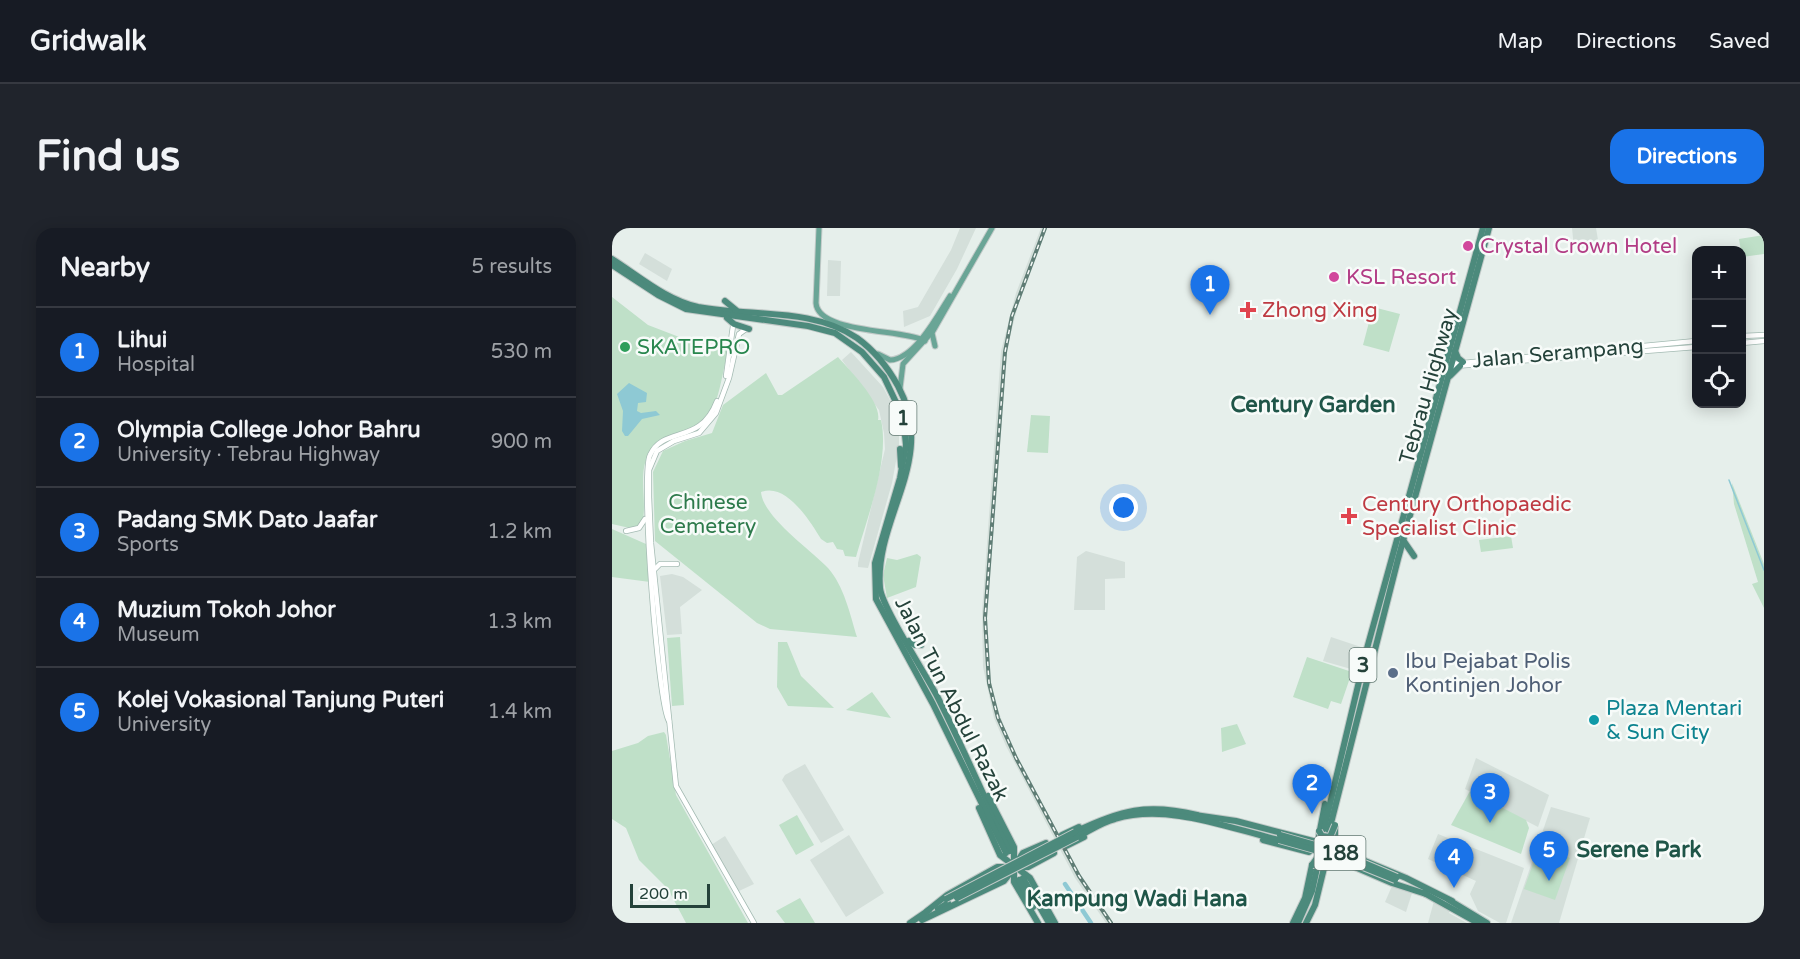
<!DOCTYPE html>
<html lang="en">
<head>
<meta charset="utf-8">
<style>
  body { margin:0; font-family:"Varela Round",sans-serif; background:#20242c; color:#f1f3f6 }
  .controls { position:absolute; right:18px; top:18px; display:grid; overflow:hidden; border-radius:12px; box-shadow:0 3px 15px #0003 }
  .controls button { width:54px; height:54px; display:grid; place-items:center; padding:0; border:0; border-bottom:2px solid #363941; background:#171b24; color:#f1f3f6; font:30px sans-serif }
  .scale { position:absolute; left:18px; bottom:15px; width:80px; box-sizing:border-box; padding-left:6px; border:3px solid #24423a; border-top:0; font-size:16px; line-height:21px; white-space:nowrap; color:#24423a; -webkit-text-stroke:4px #f7fbf9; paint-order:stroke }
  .you { position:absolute; left:512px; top:280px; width:21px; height:21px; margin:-15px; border:4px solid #fff; border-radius:50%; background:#1a73e8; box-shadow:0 0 0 9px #1a73e833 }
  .badge { display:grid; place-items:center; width:39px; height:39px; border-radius:50%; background:#1a73e8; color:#fff; font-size:20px; font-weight:700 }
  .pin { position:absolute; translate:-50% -50px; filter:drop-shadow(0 2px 3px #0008) }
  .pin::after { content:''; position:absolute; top:32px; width:21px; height:18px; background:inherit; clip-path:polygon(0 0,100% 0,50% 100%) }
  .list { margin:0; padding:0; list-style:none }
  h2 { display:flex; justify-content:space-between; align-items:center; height:78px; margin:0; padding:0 24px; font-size:26px }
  h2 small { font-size:20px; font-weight:400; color:#9ea1a6 }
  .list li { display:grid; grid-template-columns:39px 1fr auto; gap:18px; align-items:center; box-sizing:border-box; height:90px; padding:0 24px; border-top:2px solid #363941 }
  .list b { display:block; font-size:22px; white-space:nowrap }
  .list p { margin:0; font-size:20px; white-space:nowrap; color:#9ea1a6 }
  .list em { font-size:20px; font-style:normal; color:#9ea1a6 }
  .icon { flex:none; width:33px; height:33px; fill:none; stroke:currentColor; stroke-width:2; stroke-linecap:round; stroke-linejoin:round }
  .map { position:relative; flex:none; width:1152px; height:695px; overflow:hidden; border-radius:18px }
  header { display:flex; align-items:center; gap:36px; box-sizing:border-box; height:84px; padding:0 30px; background:#171b24; border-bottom:2px solid #363941 }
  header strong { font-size:28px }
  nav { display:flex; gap:33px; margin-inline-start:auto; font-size:21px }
  .intro { display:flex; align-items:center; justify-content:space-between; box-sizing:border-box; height:144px; padding:0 36px }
  h1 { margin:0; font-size:42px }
  .button { padding:15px 27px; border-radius:18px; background:#1a73e8; color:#fff; font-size:21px; font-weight:700 }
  main { display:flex; gap:36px; padding:0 36px }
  aside { flex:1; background:#171b24; border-radius:18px; box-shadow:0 3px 15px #0003 }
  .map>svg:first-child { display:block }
  .built { fill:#d4dfda }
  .green { fill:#bfe0c8 }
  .water { fill:#8ec9d4 }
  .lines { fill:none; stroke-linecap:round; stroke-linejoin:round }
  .stream { stroke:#8ec9d4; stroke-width:1.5 }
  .river { stroke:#8ec9d4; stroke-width:4.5 }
  .secondary-casing { stroke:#a4bbb3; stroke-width:6 }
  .primary-casing { stroke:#c2cac8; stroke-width:7 }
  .trunk-casing { stroke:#c2cac8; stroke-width:8 }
  .secondary { stroke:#fff; stroke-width:4.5 }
  .primary { stroke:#6aa596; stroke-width:5 }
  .trunk { stroke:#4c8a7c; stroke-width:6 }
  .rail-casing { stroke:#5f7d75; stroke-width:4 }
  .rail { stroke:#f7fbf9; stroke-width:1.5; stroke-dasharray:4.5; stroke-linecap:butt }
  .trunk-bridge-casing { stroke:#c2cac8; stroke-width:8; stroke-linecap:butt }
  .trunk-bridge { stroke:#4c8a7c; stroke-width:6 }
  .hotel-dot { fill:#d1479c; stroke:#f7fbf9; stroke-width:2 }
  .health-dot { fill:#e0444e; stroke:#f7fbf9; stroke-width:2 }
  .leisure-dot { fill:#2e9e5b; stroke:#f7fbf9; stroke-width:2 }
  .service-dot { fill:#5c6f8a; stroke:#f7fbf9; stroke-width:2 }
  .culture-dot { fill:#0f9aa8; stroke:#f7fbf9; stroke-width:2 }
  .labels { text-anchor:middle; stroke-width:5; stroke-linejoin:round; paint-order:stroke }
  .shield { fill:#f7fbf9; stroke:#637a73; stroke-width:1.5 }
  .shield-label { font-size:20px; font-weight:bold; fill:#24423a }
  .hotel-label { font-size:21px; fill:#b23c85; stroke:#f7fbf9; text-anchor:start }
  .health-label { font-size:21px; fill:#be3a42; stroke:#f7fbf9; text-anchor:start }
  .leisure-label { font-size:21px; fill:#27864d; stroke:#f7fbf9; text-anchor:start }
  .street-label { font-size:21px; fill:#24423a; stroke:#f7fbf9 }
  .park-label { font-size:21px; fill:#2d7a4b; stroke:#f7fbf9 }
  .service-label { font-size:21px; fill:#4e5e75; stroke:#f7fbf9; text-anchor:start }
  .culture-label { font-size:21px; fill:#0d838f; stroke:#f7fbf9; text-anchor:start }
  .neighbourhood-label { font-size:22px; font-weight:bold; fill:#1f5548; stroke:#f7fbf9 }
</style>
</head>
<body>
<header>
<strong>Gridwalk</strong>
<nav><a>Map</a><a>Directions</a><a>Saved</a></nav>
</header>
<div class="intro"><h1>Find us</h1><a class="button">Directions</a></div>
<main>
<aside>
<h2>Nearby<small>5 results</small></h2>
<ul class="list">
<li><span class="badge">1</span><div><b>Lihui</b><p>Hospital</p></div><em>530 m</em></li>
<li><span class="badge">2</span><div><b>Olympia College Johor Bahru</b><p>University · Tebrau Highway</p></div><em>900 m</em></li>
<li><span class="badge">3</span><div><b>Padang SMK Dato Jaafar</b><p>Sports</p></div><em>1.2 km</em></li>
<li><span class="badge">4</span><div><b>Muzium Tokoh Johor</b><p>Museum</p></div><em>1.3 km</em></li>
<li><span class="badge">5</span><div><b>Kolej Vokasional Tanjung Puteri</b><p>University</p></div><em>1.4 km</em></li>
</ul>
</aside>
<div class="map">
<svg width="1152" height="695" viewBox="0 0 1152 695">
  <rect width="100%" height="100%" fill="#e6efeb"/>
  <!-- built -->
  <g class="built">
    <path d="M 348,0 L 364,0 L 345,41 L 318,88 L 292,99 L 291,83 L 306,79 L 339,22 Z"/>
    <path d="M 429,0 L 435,0 L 409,66 L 394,124 L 375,384 L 376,439 L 383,474 L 399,517 L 468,647 L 501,695 L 494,695 L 463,650 L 394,518 L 382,490 L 371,439 L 370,384 L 389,123 L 404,65 Z"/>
    <path d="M 960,0 L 984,0 L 987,18 L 962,20 Z"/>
    <path d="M 33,25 L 60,41 L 55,53 L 27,36 Z"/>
    <path d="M 216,32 L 229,33 L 228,68 L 215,68 Z"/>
    <path d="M 239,124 L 271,159 L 280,176 L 287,200 L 287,217 L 280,255 L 256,340 L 246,339 L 246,335 L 273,221 L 272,205 L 267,182 L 230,132 Z"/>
    <path d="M 474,323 L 513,334 L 513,350 L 493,351 L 493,382 L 462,382 L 465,329 Z"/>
    <path d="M 60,346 L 71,349 L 90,362 L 68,379 L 70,406 L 55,407 L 48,348 Z"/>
    <path d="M 719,409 L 752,420 L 746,443 L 711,433 Z"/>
    <path d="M 864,530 L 937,567 L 926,599 L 853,561 Z"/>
    <path d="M 193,536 L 232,602 L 209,615 L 170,552 L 173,547 Z"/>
    <path d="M 939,579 L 978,590 L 947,695 L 899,695 Z"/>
    <path d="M 826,606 L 912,640 L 894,695 L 888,695 L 866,683 L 858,666 L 864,653 L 816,631 Z"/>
    <path d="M 237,607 L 272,665 L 234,689 L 198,632 Z"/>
    <path d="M 113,608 L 142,656 L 127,663 L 99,617 Z"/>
    <path d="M 780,658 L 800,665 L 794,684 L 773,674 Z"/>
    <path d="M 822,673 L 838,682 L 837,685 L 855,695 L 816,695 Z"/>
  </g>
  <!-- green -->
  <g class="green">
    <path d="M 1152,7 L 1152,26 L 1130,29 L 1127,11 Z"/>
    <path d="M 0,69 L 36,97 L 88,117 L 117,119 C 110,141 108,183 89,197 C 73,209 49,207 37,226 C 25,245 36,275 30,296 L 22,301 L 0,296 Z"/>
    <path d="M 761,79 L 788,86 L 777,124 L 751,117 Z"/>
    <path d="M 226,129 C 238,143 270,174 266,192 L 269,192 C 278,232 255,290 244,329 L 233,328 L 231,322 L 225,321 L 221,314 L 215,315 L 209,311 C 198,293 174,254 149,264 C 151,289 198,321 216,340 C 232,358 238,386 245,409 L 158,401 L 145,395 L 43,313 L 41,244 L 51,223 L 73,213 L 100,205 L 111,177 L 154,145 L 166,167 L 170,167 Z"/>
    <path d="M 419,187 L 438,188 L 436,225 L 415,224 Z"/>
    <path d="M 1120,255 L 1152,336 L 1152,380 L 1140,356 L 1146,354 L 1122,276 Z"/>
    <path d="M 0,301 L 34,316 L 38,354 L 0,349 Z"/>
    <path d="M 899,308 L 901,320 L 869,324 L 867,312 Z"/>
    <path d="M 305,326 L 309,329 L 304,359 L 275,370 L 271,347 L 275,330 L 285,332 Z"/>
    <path d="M 68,409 L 72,477 L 60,478 L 55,410 Z"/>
    <path d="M 166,414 L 175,414 L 189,448 L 222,480 L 176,478 L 165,459 Z"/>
    <path d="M 695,429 L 740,444 L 729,476 L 719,473 L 716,481 L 681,469 Z"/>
    <path d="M 260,464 L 279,490 L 234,482 Z"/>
    <path d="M 625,496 L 634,516 L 610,524 L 609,500 Z"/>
    <path d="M 52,504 L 54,507 L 64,567 L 136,695 L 74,695 L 56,661 L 27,632 L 14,600 L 0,591 L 0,523 L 26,515 L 36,508 Z"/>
    <path d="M 858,563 L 914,592 L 917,600 L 909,626 L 839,597 Z"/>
    <path d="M 185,587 L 202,617 L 184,627 L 167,597 Z"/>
    <path d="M 927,619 L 958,630 L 943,672 L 912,661 Z"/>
    <path d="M 188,670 L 203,695 L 173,695 L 164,683 Z"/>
  </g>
  <!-- water -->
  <path class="water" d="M 17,155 L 35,165 L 34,174 L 26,175 L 25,183 L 29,185 L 44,183 L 48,187 L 30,191 L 16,208 L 13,208 L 10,203 L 11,183 L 5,166 Z"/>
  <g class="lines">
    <!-- stream -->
    <path class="stream" d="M 1117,252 L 1152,342"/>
    <!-- river -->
    <path class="river" d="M 453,656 L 479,695"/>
    <defs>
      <g id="secondary">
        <path d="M 134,101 L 127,106 L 117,150 L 104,185 L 87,205 L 62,213 L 45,223 L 37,242 L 37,269 L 39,315 L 64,558 L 142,695"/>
        <path d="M 1130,108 L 1152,107"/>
        <path d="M 1130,115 L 1152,113"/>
        <path d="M 839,136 L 843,138 L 1084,119"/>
        <path d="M 840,136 L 1084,113"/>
        <path d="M 114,148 L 121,98"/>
        <path d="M 14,303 L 27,300 L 33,291"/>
        <path d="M 43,341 L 48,336 L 65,336"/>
        <path d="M 57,493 C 46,477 28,247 38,227 C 52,197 88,218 105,173"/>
      </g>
      <g id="primary">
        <path d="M 207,0 L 204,75 C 206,106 293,101 313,113"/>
        <path d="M 320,105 L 323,118"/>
        <path d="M 266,126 L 278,132 C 303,131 326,87 338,68"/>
        <path d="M 288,160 L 291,136 L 321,103 L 380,0"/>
      </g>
      <g id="trunk">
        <path d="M 0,31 C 27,48 54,72 86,79 C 138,89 200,79 245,110 C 263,123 275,138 286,158 C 326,232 262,289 268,360 C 270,379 313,445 325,468 C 351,519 373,572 398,623"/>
        <path d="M 0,37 L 46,67 L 74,81 L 196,98 L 223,105 L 250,124 L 272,149 L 291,189 L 294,217 L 288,250 L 263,335 L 264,371 L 321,476 L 394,625"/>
        <path d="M 113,73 L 124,82"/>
        <path d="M 115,90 L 122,96 L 137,101"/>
        <path d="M 843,123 L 846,130 L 851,134"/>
        <path d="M 838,148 L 848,138"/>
        <path d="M 288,221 L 289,238"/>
        <path d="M 791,312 L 802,328"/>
        <path d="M 297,413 L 303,417 L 309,417"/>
        <path d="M 376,568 L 402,619 L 402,654 L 426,695"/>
        <path d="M 367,580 L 388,627 L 418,650 L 443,695"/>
        <path d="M 583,587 L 624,593 L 709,615 L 707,607 L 713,576"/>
        <path d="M 723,600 L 723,612 L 729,621"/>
        <path d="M 712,601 L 754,424 L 871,0"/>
        <path d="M 717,603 L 786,331 L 877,0"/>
        <path d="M 463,604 C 509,582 535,575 585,587"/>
        <path d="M 450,607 L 467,599"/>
        <path d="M 465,609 C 477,603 490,594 503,591 C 555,575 616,600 667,612"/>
        <path d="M 651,612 L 697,624 L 703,619"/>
        <path d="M 454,618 L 472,609"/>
        <path d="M 717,618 L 794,650 L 840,673"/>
        <path d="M 715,627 L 780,655 L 814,666"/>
        <path d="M 405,634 L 411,625 L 434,615"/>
        <path d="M 411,650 L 437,695"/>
        <path d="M 407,652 L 421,679"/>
        <path d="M 812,665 L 866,695"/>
        <path d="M 837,672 L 875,695"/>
        <path d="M 326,681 L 336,675"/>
        <path d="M 315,683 L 335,667 L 385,639 L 416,639 L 442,625"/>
        <path d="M 310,692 L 392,653 L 400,643"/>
        <path d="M 298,695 L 317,682"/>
        <path d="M 681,695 L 693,670 L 700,637"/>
        <path d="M 686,695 L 700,663 L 705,640"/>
        <path d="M 694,695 L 703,677 L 713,636"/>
      </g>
    </defs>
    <!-- secondary casing -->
    <use href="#secondary" class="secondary-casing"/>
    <!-- primary casing -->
    <use href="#primary" class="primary-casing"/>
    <!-- trunk casing -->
    <use href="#trunk" class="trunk-casing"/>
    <!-- secondary -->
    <use href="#secondary" class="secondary"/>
    <!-- primary -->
    <use href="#primary" class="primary"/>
    <!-- trunk -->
    <use href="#trunk" class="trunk"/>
    <defs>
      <path id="rail" d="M 433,0 L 400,88 L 393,124 L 373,390 L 377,455 L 386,490 L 404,530 L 467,648 L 499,695"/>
    </defs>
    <!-- rail casing -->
    <use href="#rail" class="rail-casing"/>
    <!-- rail -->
    <use href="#rail" class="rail"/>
    <defs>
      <g id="trunk-bridge">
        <path d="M 707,603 L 710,608 L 718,609 L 723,597"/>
        <path d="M 668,607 L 724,623 L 785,649"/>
        <path d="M 667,612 L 724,628 L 783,652"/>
        <path d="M 700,637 L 710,623 L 713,634"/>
        <path d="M 700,637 L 708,635 L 712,639"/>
        <path d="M 345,670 L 465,609"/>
        <path d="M 334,671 L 463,604"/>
      </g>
    </defs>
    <!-- trunk-bridge casing -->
    <use href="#trunk-bridge" class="trunk-bridge-casing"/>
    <!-- trunk-bridge -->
    <use href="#trunk-bridge" class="trunk-bridge"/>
  </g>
  <!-- markers -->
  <g class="hotel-dot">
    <circle cx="856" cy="18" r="6"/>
    <circle cx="722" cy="49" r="6"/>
  </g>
  <g class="health-dot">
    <path d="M633 73h6v6h6v6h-6v6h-6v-6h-6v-6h6z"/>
    <path d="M734 279h6v6h6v6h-6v6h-6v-6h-6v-6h6z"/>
  </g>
  <circle class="leisure-dot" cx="13" cy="119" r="6"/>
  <circle class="service-dot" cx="781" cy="445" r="6"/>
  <circle class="culture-dot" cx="982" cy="492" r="6"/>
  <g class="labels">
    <!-- shield labels -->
    <g class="shield">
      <rect x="277.5" y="173" width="27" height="34" rx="4.5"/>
      <rect x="737.5" y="420" width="27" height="34" rx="4.5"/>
      <rect x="702.5" y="608" width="51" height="34" rx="4.5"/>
    </g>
    <g class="shield-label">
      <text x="291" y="197">1</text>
      <text x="751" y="444">3</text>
      <text x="728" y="632">188</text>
    </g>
    <!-- hotel labels -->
    <g class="hotel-label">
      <text x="868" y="25">Crystal Crown Hotel</text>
      <text x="734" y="56">KSL Resort</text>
    </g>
    <!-- health labels -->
    <g class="health-label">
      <text x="650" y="89">Zhong Xing</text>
      <text x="750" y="283">Century Orthopaedic<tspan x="750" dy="24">Specialist Clinic</tspan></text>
    </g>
    <!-- leisure labels -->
    <g class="leisure-label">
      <text x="25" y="126">SKATEPRO</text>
    </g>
    <!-- street labels -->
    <g class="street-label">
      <text transform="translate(946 125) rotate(-5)" y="7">Jalan Serampang</text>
      <text transform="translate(816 158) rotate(-74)" y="7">Tebrau Highway</text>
      <text transform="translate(340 471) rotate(63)" y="7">Jalan Tun Abdul Razak</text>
    </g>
    <!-- park labels -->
    <g class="park-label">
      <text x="96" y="281">Chinese<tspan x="96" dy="24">Cemetery</tspan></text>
    </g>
    <!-- service labels -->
    <g class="service-label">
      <text x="793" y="440">Ibu Pejabat Polis<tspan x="793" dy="24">Kontinjen Johor</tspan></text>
    </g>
    <!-- culture labels -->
    <g class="culture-label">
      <text x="994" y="487">Plaza Mentari<tspan x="994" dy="24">&amp; Sun City</tspan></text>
    </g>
    <!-- neighbourhood labels -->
    <g class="neighbourhood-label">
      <text x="701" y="184">Century Garden</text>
      <text x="1027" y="629">Serene Park</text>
      <text x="525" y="678">Kampung Wadi Hana</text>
    </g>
  </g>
</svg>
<div class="controls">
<button>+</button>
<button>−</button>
<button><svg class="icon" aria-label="locate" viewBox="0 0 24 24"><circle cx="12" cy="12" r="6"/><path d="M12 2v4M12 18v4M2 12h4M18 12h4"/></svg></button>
</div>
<div class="scale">200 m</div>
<div class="you"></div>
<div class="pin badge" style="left:598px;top:87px">1</div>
<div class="pin badge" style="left:700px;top:586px">2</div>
<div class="pin badge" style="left:878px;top:595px">3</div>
<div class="pin badge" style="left:842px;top:660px">4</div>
<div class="pin badge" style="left:937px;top:653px">5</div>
</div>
</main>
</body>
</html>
